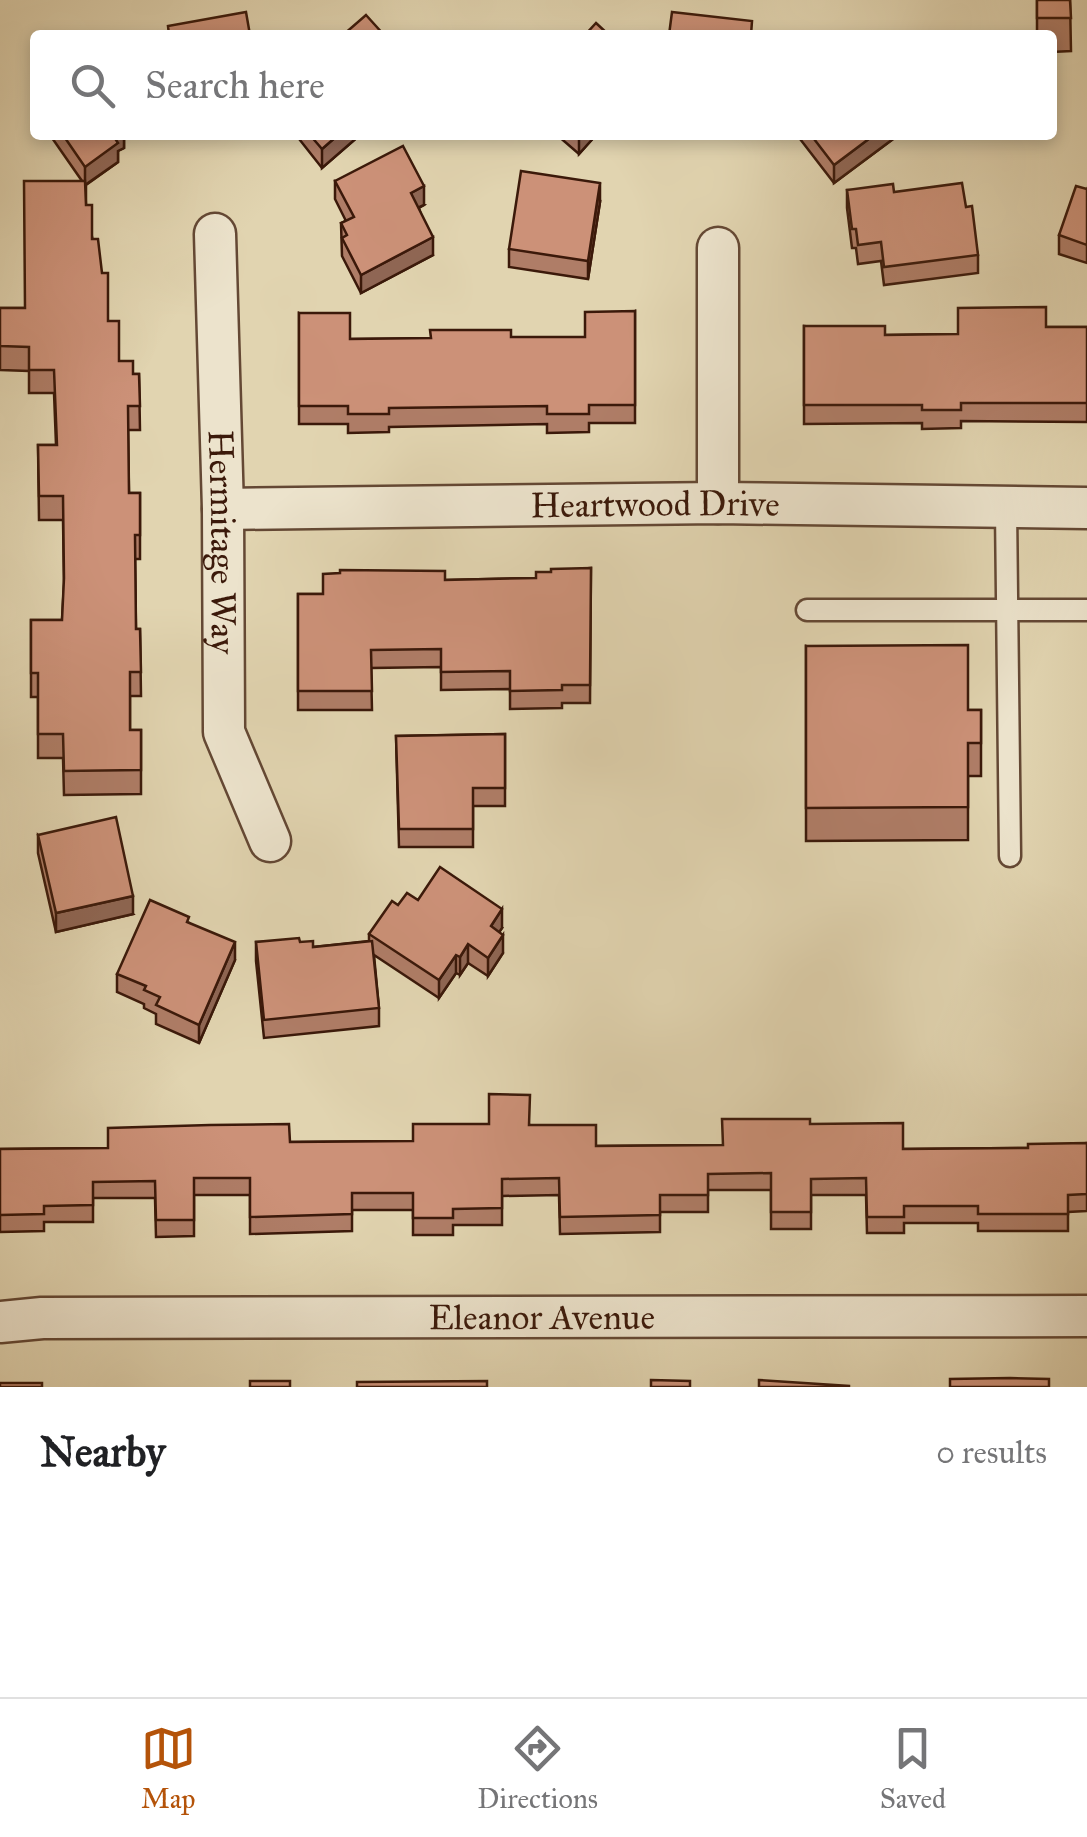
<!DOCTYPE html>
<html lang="en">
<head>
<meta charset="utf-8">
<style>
  body { margin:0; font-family:"IM FELL Great Primer",serif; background:#f2f2f2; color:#202124 }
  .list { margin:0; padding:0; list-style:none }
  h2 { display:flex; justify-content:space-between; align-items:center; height:130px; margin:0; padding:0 40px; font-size:42px }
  h2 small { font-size:32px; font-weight:400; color:#757577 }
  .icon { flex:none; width:55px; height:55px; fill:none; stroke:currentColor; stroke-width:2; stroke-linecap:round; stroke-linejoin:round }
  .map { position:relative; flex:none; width:1087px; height:1387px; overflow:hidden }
  .search { position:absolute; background:#fff; box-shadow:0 5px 15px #0003; left:30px; right:30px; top:30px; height:110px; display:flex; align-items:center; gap:25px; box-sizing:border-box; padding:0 35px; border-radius:10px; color:#757577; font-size:38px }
  .sheet { height:310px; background:#fff }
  nav { display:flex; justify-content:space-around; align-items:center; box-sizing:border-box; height:140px; border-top:2px solid #e0e0e0; background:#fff; font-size:28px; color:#757577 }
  nav a { display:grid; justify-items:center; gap:5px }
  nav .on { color:#b45309 }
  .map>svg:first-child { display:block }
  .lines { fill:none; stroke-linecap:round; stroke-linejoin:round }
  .lane-casing { stroke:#644834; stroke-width:25 }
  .street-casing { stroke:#644834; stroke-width:45 }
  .lane { stroke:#ece3cc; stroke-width:20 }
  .street { stroke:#ece3cc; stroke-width:40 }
  .wall { fill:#af7d67; stroke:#3b190a; stroke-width:2.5 }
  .shaded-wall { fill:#8f6654; stroke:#3b190a; stroke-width:2.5 }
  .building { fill:#cc9178; stroke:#3b190a; stroke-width:2.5 }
  .labels { text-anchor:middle; stroke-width:8; stroke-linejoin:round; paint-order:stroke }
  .street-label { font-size:35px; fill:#3b190a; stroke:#ece3cc }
</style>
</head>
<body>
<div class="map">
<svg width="1087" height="1387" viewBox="0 0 1087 1387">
  <rect width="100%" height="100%" fill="#e1d4b0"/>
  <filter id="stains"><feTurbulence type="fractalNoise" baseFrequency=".002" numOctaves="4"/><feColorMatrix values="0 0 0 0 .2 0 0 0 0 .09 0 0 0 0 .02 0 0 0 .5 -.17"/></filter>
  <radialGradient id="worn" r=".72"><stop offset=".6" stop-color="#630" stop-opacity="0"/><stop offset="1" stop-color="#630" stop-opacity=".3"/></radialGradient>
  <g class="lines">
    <defs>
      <g id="lane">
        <path d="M 1006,509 L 1010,856"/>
        <path d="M 807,610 L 1087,610"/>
      </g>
      <g id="street">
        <path id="s1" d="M 215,234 L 223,509 L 224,732 L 270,841"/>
        <path d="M 718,503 L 718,248"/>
        <path id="s2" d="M 223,509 L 718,503 L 1087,508"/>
        <path id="s3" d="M 0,1322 L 42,1318 L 1087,1316"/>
      </g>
    </defs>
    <!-- lane casing -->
    <use href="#lane" class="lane-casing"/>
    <!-- street casing -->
    <use href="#street" class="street-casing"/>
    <!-- lane -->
    <use href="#lane" class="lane"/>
    <!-- street -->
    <use href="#street" class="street"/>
  </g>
  <!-- wall -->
  <g class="wall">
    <path d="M 1037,0 L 1070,0 L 1071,51 L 1052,52 L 1052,35 L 1037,35 Z"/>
    <path d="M 50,135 L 124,135 L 124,148 L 118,151 L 118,162 L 86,185 L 86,205 L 108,321 L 119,361 L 133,374 L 139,374 L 140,430 L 128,430 L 129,493 L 140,493 L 140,559 L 135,559 L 136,629 L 140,629 L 141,696 L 130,696 L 130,730 L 141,730 L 141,794 L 64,795 L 63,758 L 38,758 L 38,697 L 31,697 L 31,620 L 62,620 L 64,583 L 63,520 L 39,520 L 38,445 L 56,445 L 54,393 L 29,393 L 29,371 L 0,370 L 0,308 L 25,308 L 82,181 Z"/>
    <path d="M 296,135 L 360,135 L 322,168 Z"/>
    <path d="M 557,135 L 596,135 L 579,154 Z"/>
    <path d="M 797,135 L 897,135 L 897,136 L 834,183 Z"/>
    <path d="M 335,181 L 424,205 L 419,208 L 433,255 L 361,293 L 342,256 L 341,223 L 346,221 L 335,199 Z"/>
    <path d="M 1087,189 L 1087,263 L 1059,254 L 1059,235 Z"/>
    <path d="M 847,190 L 894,192 L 966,207 L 978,255 L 978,273 L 884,285 L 881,261 L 858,264 L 856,248 L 852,248 L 847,208 Z"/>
    <path d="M 600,202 L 588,279 L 509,267 L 509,249 Z"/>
    <path d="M 635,311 L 635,423 L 589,423 L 589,432 L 547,433 L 547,424 L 389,427 L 389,432 L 348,433 L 348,424 L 299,424 L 299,313 L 350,339 L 585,337 Z"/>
    <path d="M 804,326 L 885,335 L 958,334 L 1046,327 L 1087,327 L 1087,422 L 961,421 L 961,428 L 922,429 L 922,423 L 804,424 Z"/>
    <path d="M 591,568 L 590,703 L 562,703 L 562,708 L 510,709 L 510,689 L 441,690 L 441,667 L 371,668 L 372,710 L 298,710 L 298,594 L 323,594 L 445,580 L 536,578 L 551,572 Z"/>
    <path d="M 806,646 L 968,710 L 981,710 L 981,776 L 968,776 L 968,840 L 806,841 Z"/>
    <path d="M 505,734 L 505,806 L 473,806 L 473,847 L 399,847 L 396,736 Z"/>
    <path d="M 38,835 L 133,914 L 56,932 L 38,853 Z"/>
    <path d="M 418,900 L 502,928 L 499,932 L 503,953 L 488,976 L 468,963 L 460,975 L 456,973 L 439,998 L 374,955 L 379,1008 L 379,1026 L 264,1038 L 256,961 L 256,942 L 300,942 L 313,947 L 369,941 L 369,934 Z"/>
    <path d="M 189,923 L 235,960 L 199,1043 L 156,1024 L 156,1014 L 144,1008 L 144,1004 L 117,992 L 117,974 Z"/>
    <path d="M 810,1124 L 903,1149 L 1028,1148 L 1087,1143 L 1087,1211 L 1068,1212 L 1068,1231 L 978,1231 L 978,1223 L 904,1223 L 904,1233 L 867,1233 L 866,1195 L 811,1195 L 811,1229 L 771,1229 L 771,1190 L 708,1190 L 708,1212 L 660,1212 L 660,1232 L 560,1234 L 559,1195 L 502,1196 L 502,1225 L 453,1225 L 453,1235 L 413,1235 L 413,1210 L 352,1210 L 352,1231 L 250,1234 L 250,1195 L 194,1195 L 194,1236 L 156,1237 L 155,1198 L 93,1198 L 93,1222 L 44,1222 L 44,1231 L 0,1232 L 0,1149 L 108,1148 L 290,1142 L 413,1141 L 530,1125 L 596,1146 L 722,1145 Z"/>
  </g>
  <!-- shaded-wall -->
  <g class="shaded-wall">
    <path d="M 116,135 L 124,135 L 124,148 L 118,151 L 118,162 L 85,185 L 85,167 Z"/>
    <path d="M 338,135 L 360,135 L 322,168 L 322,149 Z"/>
    <path d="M 579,135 L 596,135 L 579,154 Z"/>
    <path d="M 874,135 L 897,136 L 834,183 L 834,165 Z"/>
    <path d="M 600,183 L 600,202 L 588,279 L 588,261 Z"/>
    <path d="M 424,186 L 424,205 L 411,211 L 411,193 Z"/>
    <path d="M 433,237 L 433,255 L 361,293 L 361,275 Z"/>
    <path d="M 133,896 L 133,914 L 56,932 L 56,913 Z"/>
    <path d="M 502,909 L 502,928 L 491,944 L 491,926 Z"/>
    <path d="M 503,935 L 503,953 L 488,976 L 488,958 Z"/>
    <path d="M 235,942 L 235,960 L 199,1043 L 199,1025 Z"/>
    <path d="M 468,944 L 468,963 L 460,975 L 460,957 Z"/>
    <path d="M 456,955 L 456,973 L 439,998 L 439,980 Z"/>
  </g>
  <!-- building -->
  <g class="building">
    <path d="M 1037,0 L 1070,0 L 1071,18 L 1037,18 Z"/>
    <path d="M 246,12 L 250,35 L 169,35 L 168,26 Z"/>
    <path d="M 672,12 L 752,21 L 751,35 L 669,35 Z"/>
    <path d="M 366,15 L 384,35 L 343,35 Z"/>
    <path d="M 596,23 L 609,35 L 585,35 Z"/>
    <path d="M 63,135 L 116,135 L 114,137 L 118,143 L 85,167 Z"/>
    <path d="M 310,135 L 338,135 L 322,149 Z"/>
    <path d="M 811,135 L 874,135 L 834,165 Z"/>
    <path d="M 403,146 L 424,186 L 411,193 L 433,237 L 361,275 L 342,238 L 347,235 L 341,223 L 354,217 L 335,181 Z"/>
    <path d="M 521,171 L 600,183 L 588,261 L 509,249 Z"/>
    <path d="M 24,181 L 85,181 L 86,205 L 92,205 L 92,239 L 98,239 L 102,273 L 108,273 L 108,321 L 119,321 L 119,361 L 133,361 L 133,374 L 139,374 L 140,406 L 128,406 L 129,493 L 140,493 L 140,535 L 135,535 L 136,629 L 140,629 L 141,672 L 130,672 L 130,730 L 141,730 L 141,770 L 64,771 L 63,734 L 38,734 L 38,673 L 31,673 L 31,620 L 62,620 L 64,578 L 63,496 L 39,496 L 38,445 L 57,445 L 54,370 L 29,370 L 29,347 L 0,346 L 0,308 L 25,308 Z"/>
    <path d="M 962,183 L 966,207 L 972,206 L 978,255 L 884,267 L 881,242 L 858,245 L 856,229 L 852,229 L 847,190 L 893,184 L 894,192 Z"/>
    <path d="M 1076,186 L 1087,189 L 1087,245 L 1059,235 Z"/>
    <path d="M 1046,307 L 1046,327 L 1087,327 L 1087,403 L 961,403 L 961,410 L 922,410 L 922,405 L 804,405 L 804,326 L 885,326 L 885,335 L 958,334 L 958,308 Z"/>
    <path d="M 635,311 L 635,405 L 589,405 L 589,414 L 547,414 L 547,406 L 389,408 L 389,414 L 348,414 L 348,406 L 299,406 L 299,313 L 350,313 L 350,339 L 431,338 L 430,330 L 511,330 L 511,337 L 585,337 L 585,312 Z"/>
    <path d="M 591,568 L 590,685 L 562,685 L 562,690 L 510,691 L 510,671 L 441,672 L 441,649 L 371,650 L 372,691 L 298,691 L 298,594 L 323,594 L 323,574 L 340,573 L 340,570 L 445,571 L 445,580 L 536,578 L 536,572 L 551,572 L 551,569 Z"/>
    <path d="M 968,645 L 968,710 L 981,710 L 981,743 L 968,743 L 968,807 L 806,808 L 806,646 Z"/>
    <path d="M 505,734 L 505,788 L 473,788 L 473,829 L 399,829 L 396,736 Z"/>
    <path d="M 116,817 L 133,896 L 56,913 L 38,835 Z"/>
    <path d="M 440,867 L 502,909 L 491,926 L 503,935 L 488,958 L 468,944 L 460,957 L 456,955 L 439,980 L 369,934 L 392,901 L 398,905 L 407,893 L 418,900 Z"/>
    <path d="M 150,900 L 189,917 L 187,922 L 235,942 L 199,1025 L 156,1005 L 160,997 L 144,990 L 146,986 L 117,974 Z"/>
    <path d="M 299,938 L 300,942 L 313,941 L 313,947 L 372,941 L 379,1008 L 264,1020 L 256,942 Z"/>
    <path d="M 489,1094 L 530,1095 L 529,1125 L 596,1125 L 596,1146 L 723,1145 L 722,1119 L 810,1119 L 810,1124 L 903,1123 L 903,1149 L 1028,1148 L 1028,1144 L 1087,1143 L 1087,1194 L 1068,1195 L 1068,1214 L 978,1214 L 978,1206 L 904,1206 L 904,1217 L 867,1217 L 866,1178 L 811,1179 L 811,1212 L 771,1212 L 771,1173 L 708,1174 L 708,1195 L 660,1195 L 660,1215 L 560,1217 L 559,1178 L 502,1179 L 502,1208 L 453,1209 L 453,1218 L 413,1218 L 413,1193 L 352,1193 L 352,1214 L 250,1217 L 250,1178 L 194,1178 L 194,1220 L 156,1220 L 155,1181 L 93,1182 L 93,1205 L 44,1206 L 44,1214 L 0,1215 L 0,1149 L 108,1148 L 108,1128 L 210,1125 L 289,1124 L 290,1142 L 413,1141 L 413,1124 L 489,1124 Z"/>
    <path d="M 1010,1378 L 1049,1379 L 1049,1387 L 950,1387 L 950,1379 Z"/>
    <path d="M 651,1380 L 690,1381 L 690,1387 L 651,1387 Z"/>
    <path d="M 759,1380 L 849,1386 L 849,1387 L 759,1387 Z"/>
    <rect x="250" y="1381" width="40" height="6"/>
    <path d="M 487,1381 L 487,1387 L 357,1387 L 357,1382 Z"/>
    <rect x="0" y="1383" width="42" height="4"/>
  </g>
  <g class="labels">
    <!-- street labels -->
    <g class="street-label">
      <text dy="12" stroke="none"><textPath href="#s2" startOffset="432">Heartwood Drive</textPath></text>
      <text dy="12" stroke="none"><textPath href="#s1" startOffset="308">Hermitage Way</textPath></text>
      <text dy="12" stroke="none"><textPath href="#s3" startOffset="542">Eleanor Avenue</textPath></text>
    </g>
  </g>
  <rect width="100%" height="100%" filter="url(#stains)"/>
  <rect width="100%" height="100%" fill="url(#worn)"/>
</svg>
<div class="search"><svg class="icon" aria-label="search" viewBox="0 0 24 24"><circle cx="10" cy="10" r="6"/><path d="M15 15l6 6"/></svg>Search here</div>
</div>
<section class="sheet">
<h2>Nearby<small>0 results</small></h2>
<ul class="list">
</ul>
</section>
<nav>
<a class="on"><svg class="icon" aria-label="map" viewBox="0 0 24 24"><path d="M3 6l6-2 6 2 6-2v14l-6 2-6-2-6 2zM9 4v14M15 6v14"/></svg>Map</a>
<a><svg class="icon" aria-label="directions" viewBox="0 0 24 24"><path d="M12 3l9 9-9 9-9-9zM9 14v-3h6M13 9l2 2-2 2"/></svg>Directions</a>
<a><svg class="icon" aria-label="saved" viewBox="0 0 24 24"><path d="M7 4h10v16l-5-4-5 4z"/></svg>Saved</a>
</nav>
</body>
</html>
